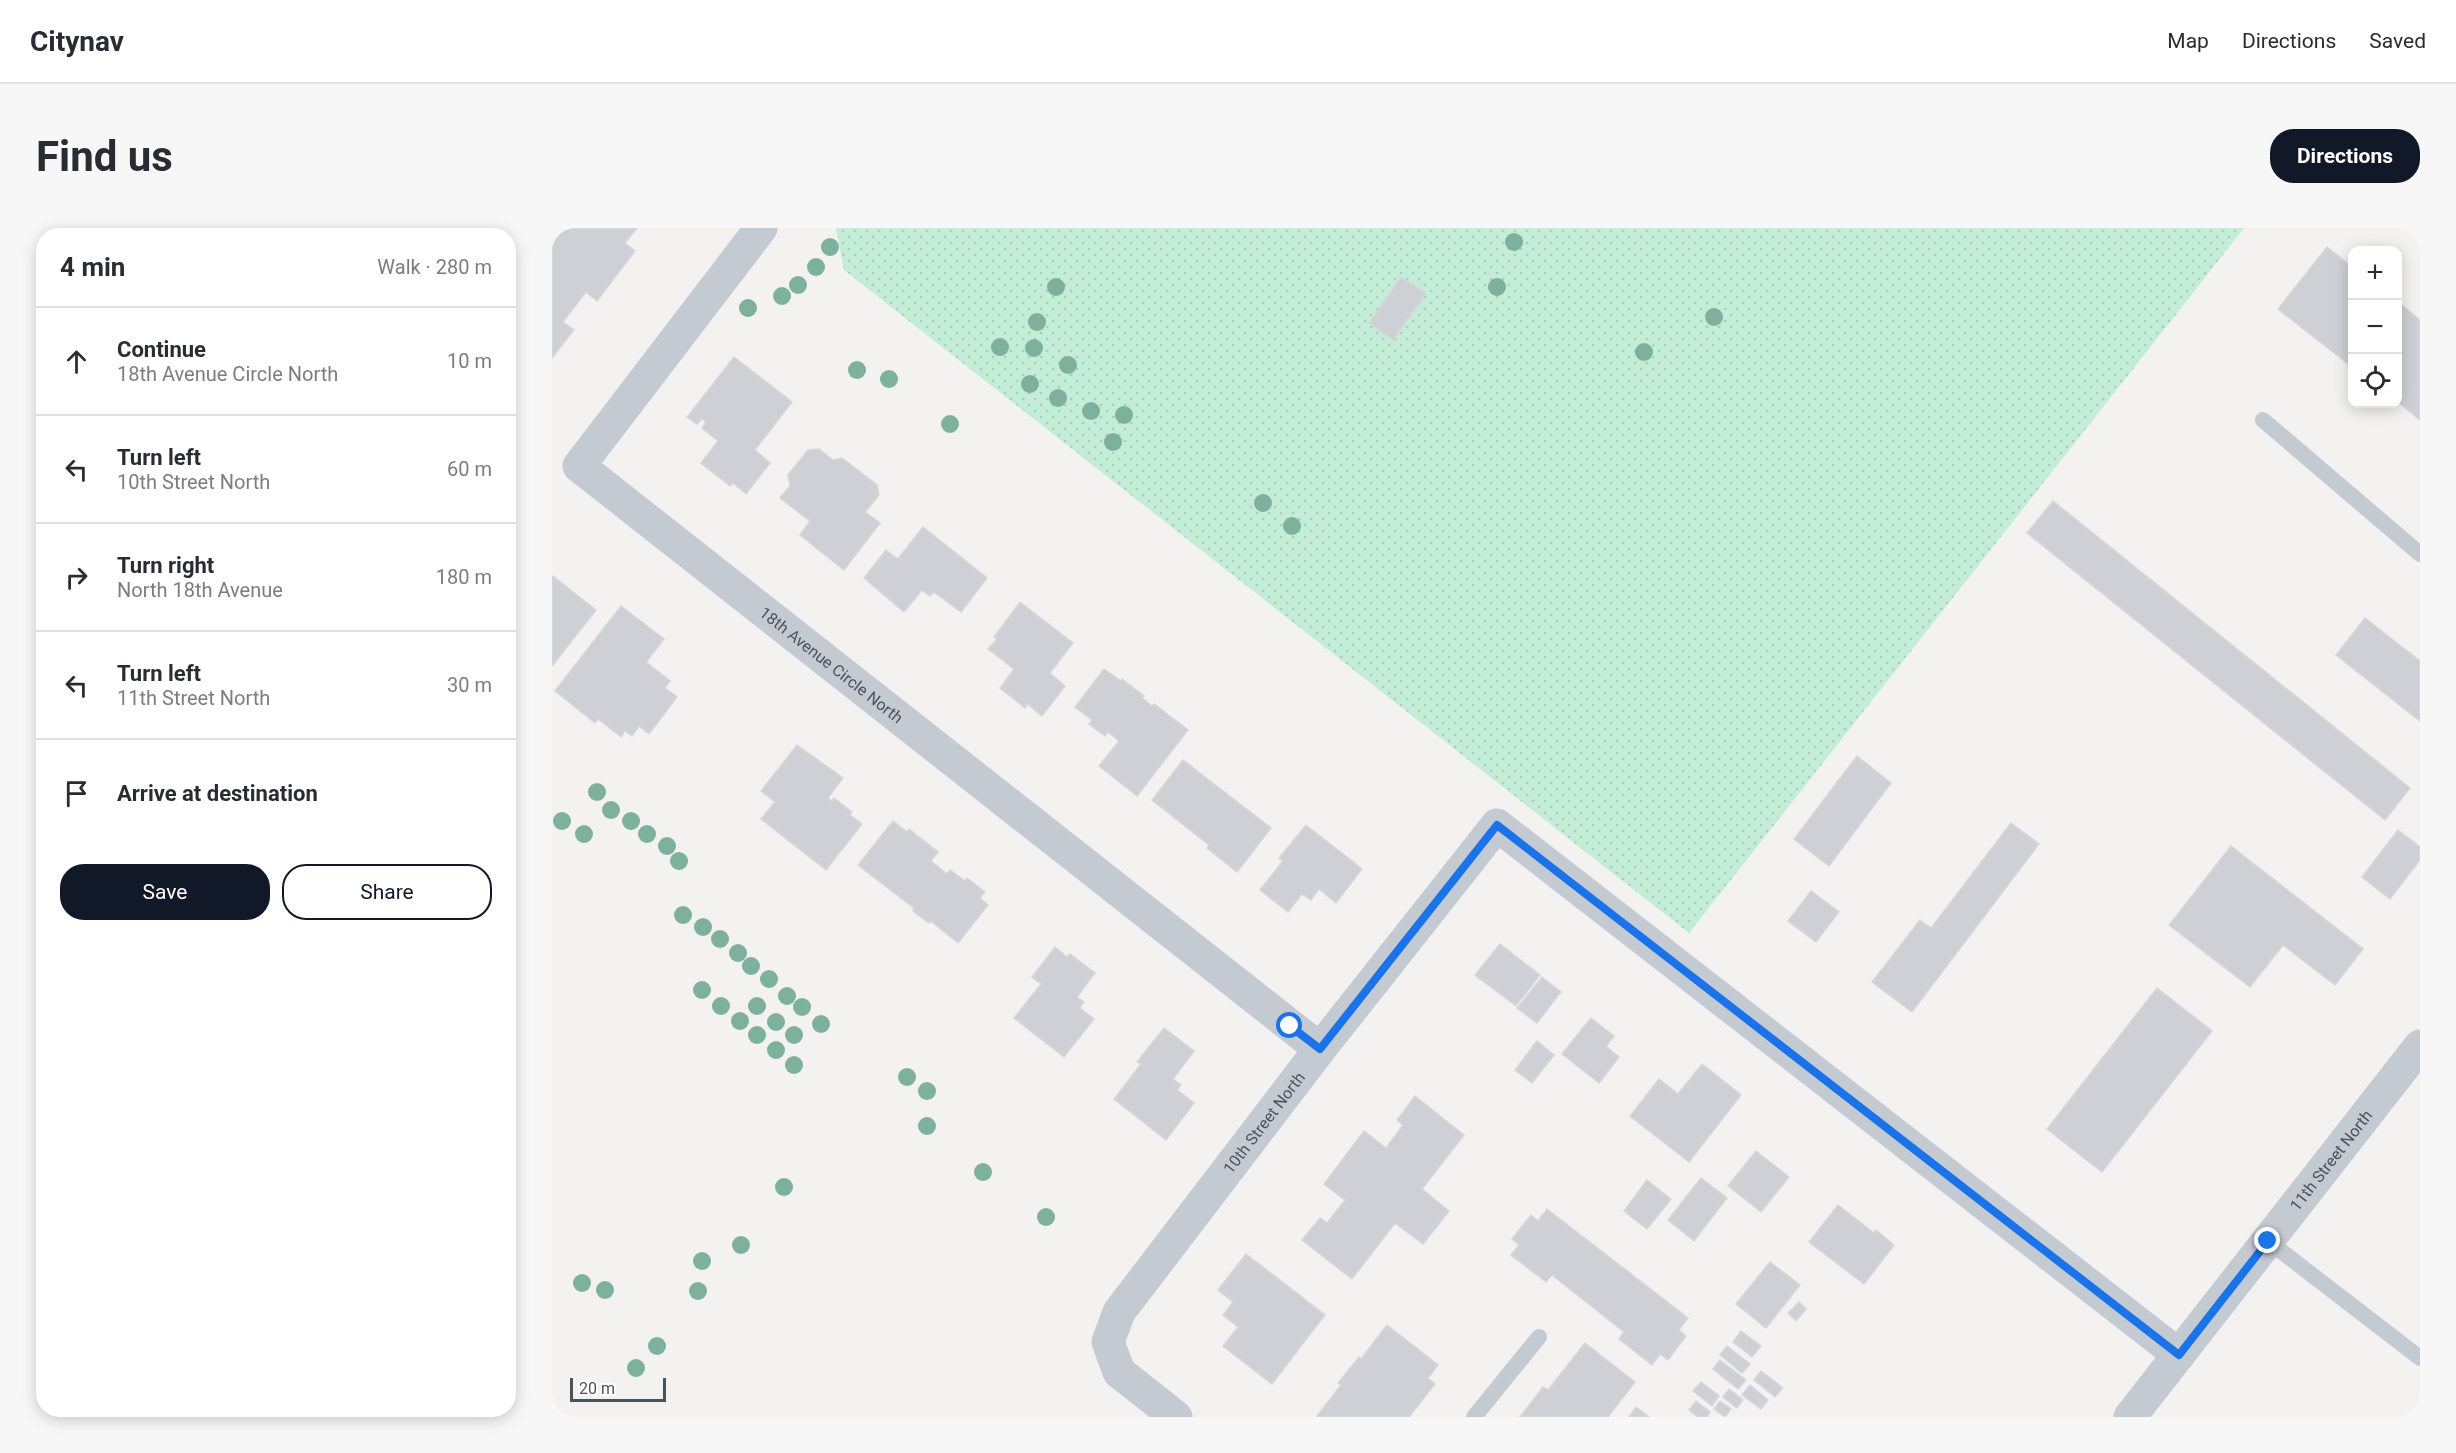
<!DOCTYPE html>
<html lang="en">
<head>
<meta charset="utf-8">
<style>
  body { margin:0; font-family:Roboto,sans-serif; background:#f7f7f7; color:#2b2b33 }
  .controls { position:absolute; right:18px; top:18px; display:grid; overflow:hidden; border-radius:12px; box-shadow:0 3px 15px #0003 }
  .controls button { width:54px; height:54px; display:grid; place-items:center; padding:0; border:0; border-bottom:2px solid #e1e1e2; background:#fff; color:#2b2b33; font:30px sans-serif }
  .scale { position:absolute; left:18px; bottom:15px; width:96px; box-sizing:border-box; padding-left:6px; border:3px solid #4a525e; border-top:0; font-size:16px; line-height:21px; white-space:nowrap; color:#4a525e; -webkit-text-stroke:4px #fff; paint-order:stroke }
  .stop { position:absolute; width:18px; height:18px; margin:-14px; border:4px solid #1a73e8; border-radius:50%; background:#fff }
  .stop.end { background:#1a73e8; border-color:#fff; box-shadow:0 2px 6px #0008 }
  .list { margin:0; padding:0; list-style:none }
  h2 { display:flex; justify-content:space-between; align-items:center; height:78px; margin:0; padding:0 24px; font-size:26px }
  h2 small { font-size:20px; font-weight:400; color:#7c7c81 }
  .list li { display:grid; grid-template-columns:39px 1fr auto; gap:18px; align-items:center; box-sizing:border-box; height:108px; padding:0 24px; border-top:2px solid #e1e1e2 }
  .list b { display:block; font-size:22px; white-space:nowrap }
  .list p { margin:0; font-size:20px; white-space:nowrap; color:#7c7c81 }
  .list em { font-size:20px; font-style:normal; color:#7c7c81 }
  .actions { display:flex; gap:12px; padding:18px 24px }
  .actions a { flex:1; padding:14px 0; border:2px solid #111827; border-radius:24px; text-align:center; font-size:21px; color:#111827 }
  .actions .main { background:#111827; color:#fff }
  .icon { flex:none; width:33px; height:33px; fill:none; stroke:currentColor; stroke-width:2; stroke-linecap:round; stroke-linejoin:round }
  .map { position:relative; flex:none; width:1868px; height:1189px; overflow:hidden; border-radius:24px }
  header { display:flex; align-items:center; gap:36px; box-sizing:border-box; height:84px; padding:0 30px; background:#fff; border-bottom:2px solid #e1e1e2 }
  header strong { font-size:28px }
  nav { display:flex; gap:33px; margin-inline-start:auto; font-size:21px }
  .intro { display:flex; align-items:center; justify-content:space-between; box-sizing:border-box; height:144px; padding:0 36px }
  h1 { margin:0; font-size:42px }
  .button { padding:15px 27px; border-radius:24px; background:#111827; color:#fff; font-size:21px; font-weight:700 }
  main { display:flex; gap:36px; padding:0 36px }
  aside { flex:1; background:#fff; border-radius:24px; box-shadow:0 3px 15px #0003 }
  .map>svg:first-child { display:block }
  .green { fill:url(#green-dots) }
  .building { fill:#cfd0d5; stroke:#d6d7dc; stroke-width:1.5 }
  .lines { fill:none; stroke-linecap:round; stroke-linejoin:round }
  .service { stroke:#c3cad2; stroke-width:16 }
  .minor { stroke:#c3cad2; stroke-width:33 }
  .tertiary { stroke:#c3cad2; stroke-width:33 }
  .tree { fill:#7eb19c }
  .route { stroke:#1a73e8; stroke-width:8 }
  .labels { text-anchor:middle; stroke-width:4.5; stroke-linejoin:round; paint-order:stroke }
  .street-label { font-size:16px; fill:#4a525e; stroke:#fff }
</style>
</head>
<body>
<header>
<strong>Citynav</strong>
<nav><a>Map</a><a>Directions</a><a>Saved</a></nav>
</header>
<div class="intro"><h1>Find us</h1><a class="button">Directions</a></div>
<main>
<aside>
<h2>4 min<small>Walk · 280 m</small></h2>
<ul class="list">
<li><svg class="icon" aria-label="ahead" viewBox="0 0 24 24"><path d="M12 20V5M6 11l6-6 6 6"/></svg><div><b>Continue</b><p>18th Avenue Circle North</p></div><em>10 m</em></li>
<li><svg class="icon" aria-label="left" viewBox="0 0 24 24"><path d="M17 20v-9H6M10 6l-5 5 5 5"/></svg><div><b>Turn left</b><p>10th Street North</p></div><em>60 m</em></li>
<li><svg class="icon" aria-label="right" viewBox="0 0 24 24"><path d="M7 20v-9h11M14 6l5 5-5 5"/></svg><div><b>Turn right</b><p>North 18th Avenue</p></div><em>180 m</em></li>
<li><svg class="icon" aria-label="left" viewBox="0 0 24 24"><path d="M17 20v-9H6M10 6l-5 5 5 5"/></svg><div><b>Turn left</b><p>11th Street North</p></div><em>30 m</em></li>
<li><svg class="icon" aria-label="arrive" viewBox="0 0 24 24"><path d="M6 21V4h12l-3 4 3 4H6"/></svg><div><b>Arrive at destination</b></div></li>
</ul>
<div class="actions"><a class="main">Save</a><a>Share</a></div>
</aside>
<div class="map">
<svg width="1868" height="1189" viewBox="0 0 1868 1189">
  <defs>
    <pattern id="green-dots" width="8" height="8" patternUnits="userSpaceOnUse" patternTransform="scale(1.5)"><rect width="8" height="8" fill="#c4edd8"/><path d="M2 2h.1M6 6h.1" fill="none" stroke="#aacdbc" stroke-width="1.8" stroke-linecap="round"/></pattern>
  </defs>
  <rect width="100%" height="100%" fill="#f3f2f1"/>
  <!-- green -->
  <path class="green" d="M 284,0 L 1692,0 L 1137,705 L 292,42 Z"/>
  <!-- building -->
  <g class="building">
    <path d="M 0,0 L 85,0 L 73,15 L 83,23 L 45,73 L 34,64 L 11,94 L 22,102 L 0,130 Z"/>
    <path d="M 1775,19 L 1800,39 L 1800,139 L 1726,81 Z"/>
    <path d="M 849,49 L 874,65 L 841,112 L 817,95 Z"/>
    <path d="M 1846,74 L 1868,92 L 1868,192 L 1846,174 Z"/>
    <path d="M 182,129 L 240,174 L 203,222 L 218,235 L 194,266 L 181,255 L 178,258 L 149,235 L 166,213 L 150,200 L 154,194 L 150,191 L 145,196 L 135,189 Z"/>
    <path d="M 267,221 L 281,232 L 290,230 L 325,257 L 327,267 L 313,284 L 328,295 L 292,342 L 248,307 L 258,293 L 228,270 L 238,258 L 236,247 L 256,222 Z"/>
    <path d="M 1501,273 L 1858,560 L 1833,592 L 1475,305 Z"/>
    <path d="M 371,299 L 435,350 L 409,384 L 382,364 L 378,368 L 370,362 L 352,384 L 312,350 L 334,322 L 346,331 Z"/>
    <path d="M 1,348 L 44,382 L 0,438 L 0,349 Z"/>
    <path d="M 468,374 L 521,415 L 498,445 L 513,458 L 490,488 L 475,476 L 473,480 L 448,460 L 462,441 L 436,421 L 445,411 L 442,409 Z"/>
    <path d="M 69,378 L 112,411 L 94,434 L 118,453 L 113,460 L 125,469 L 97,506 L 87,498 L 80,508 L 73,503 L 69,509 L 46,491 L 43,495 L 3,463 Z"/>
    <path d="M 1813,390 L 1868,433 L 1868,493 L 1784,427 Z"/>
    <path d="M 552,441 L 569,453 L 570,451 L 592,468 L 590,470 L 600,478 L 602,476 L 636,502 L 585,568 L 547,538 L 567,513 L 556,504 L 553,508 L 537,496 L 540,492 L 523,479 Z"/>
    <path d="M 245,517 L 291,550 L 276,570 L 280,573 L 282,570 L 300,584 L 298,587 L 310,596 L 274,642 L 209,591 L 223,574 L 209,563 Z"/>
    <path d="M 1305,528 L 1339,555 L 1277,638 L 1242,611 Z"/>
    <path d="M 631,532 L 719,600 L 685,644 L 655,620 L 657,617 L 600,572 Z"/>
    <path d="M 341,593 L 355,604 L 357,601 L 386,624 L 379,633 L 395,646 L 398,642 L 413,653 L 415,650 L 433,664 L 428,670 L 436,677 L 406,715 L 379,693 L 377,695 L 361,683 L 362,680 L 306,637 Z"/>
    <path d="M 1459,595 L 1487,616 L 1360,784 L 1320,754 L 1368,692 L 1379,700 Z"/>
    <path d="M 754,597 L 810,641 L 784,675 L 767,661 L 759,672 L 750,666 L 736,684 L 708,662 L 731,633 L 727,630 Z"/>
    <path d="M 1846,602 L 1868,619 L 1868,632 L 1838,671 L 1810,649 Z"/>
    <path d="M 1679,618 L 1811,721 L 1783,757 L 1731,717 L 1698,759 L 1617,697 Z"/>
    <path d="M 1259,663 L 1287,684 L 1264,714 L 1236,693 Z"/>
    <path d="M 948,716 L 988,747 L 964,778 L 923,747 Z"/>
    <path d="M 503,719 L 515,729 L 518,726 L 543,745 L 525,769 L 532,774 L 528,780 L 542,791 L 512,829 L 462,790 L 489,756 L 480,749 Z"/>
    <path d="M 990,749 L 1009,764 L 985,795 L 965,780 Z"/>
    <path d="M 1605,760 L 1660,803 L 1550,944 L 1495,901 Z"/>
    <path d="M 1039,790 L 1062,808 L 1054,818 L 1067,829 L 1047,855 L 1010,826 Z"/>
    <path d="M 612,800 L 642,823 L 621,851 L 629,857 L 625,862 L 642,875 L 614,912 L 562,871 L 589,836 L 585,834 Z"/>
    <path d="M 985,813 L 1002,827 L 980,855 L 963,842 Z"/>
    <path d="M 1150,836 L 1189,867 L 1137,934 L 1078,888 L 1107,851 L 1126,866 Z"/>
    <path d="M 863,868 L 912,907 L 870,961 L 897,983 L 871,1016 L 843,995 L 800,1051 L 750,1012 L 768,990 L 775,995 L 793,972 L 772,956 L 812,903 L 834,920 L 851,897 L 845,892 Z"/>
    <path d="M 1204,923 L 1237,949 L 1209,984 L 1176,958 Z"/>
    <path d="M 1149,950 L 1175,970 L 1142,1013 L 1116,992 Z"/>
    <path d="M 1095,952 L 1119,971 L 1095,1001 L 1072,983 Z"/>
    <path d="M 1286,977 L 1322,1005 L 1324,1002 L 1342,1017 L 1312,1056 L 1257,1014 Z"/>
    <path d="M 995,981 L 1136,1090 L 1127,1102 L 1134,1108 L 1116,1132 L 1108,1126 L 1100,1137 L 1067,1111 L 1072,1104 L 1000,1047 L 994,1054 L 959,1027 L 967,1017 L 960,1011 L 979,987 L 986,993 Z"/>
    <path d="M 694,1026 L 773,1087 L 720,1156 L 671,1118 L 686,1099 L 671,1087 L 681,1074 L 666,1062 Z"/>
    <path d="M 1218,1034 L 1248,1057 L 1214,1100 L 1184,1076 Z"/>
    <path d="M 1247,1074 L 1254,1081 L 1244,1093 L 1236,1085 Z"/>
    <path d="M 835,1097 L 886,1137 L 876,1150 L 883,1156 L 857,1189 L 767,1189 L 765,1188 L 789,1157 L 786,1155 L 807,1129 L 809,1131 Z"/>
    <path d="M 1189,1103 L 1209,1118 L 1200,1129 L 1181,1114 Z"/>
    <path d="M 1033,1115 L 1083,1154 L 1056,1189 L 968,1189 L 991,1159 L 996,1162 Z"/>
    <path d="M 1175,1118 L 1198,1136 L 1190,1145 L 1168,1127 Z"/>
    <path d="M 1168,1132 L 1194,1152 L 1186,1161 L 1161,1141 Z"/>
    <path d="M 1209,1143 L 1231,1160 L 1223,1169 L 1202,1152 Z"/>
    <path d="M 1149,1154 L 1167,1168 L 1160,1178 L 1141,1163 Z"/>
    <path d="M 1198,1157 L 1216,1172 L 1209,1181 L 1190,1167 Z"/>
    <path d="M 1177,1161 L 1191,1172 L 1185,1180 L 1171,1169 Z"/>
    <path d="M 1144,1173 L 1158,1184 L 1155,1189 L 1146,1189 L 1137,1182 Z"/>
    <path d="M 1168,1173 L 1179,1181 L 1173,1189 L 1162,1181 Z"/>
    <path d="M 1084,1179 L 1097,1189 L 1077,1189 Z"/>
  </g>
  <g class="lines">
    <!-- service -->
    <g class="service">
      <path d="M 1711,192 L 1868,326"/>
      <path d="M 1716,1013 L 1868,1130"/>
      <path d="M 922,1189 L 987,1109"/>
    </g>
    <!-- minor -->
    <g class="minor">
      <path id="s1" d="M 209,0 L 27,238 L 768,821"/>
      <path id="s2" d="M 624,1189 L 567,1144 L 556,1114 L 567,1084 L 768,821 L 945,597 L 1627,1127"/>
    </g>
    <!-- tertiary -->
    <path class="tertiary" id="s3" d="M 1578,1189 L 1868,818"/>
  </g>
  <!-- trees -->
  <g class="tree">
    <circle cx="962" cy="14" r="9"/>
    <circle cx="278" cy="19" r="9"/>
    <circle cx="264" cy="39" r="9"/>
    <circle cx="246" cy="57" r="9"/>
    <circle cx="504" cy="59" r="9"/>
    <circle cx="945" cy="59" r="9"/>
    <circle cx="230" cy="68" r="9"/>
    <circle cx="196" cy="80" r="9"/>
    <circle cx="1162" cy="89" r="9"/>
    <circle cx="485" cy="94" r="9"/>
    <circle cx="448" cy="119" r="9"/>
    <circle cx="482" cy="120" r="9"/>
    <circle cx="1092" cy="124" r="9"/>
    <circle cx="516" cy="137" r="9"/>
    <circle cx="305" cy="142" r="9"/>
    <circle cx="337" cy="151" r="9"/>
    <circle cx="478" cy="156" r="9"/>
    <circle cx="506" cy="170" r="9"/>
    <circle cx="539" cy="183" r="9"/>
    <circle cx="572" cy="187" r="9"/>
    <circle cx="398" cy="196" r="9"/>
    <circle cx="561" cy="214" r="9"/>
    <circle cx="711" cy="275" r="9"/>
    <circle cx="740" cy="298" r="9"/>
    <circle cx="45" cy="564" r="9"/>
    <circle cx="59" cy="582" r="9"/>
    <circle cx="10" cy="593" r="9"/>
    <circle cx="79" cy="593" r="9"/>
    <circle cx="32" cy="606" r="9"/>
    <circle cx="95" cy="606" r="9"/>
    <circle cx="115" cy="618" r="9"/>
    <circle cx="127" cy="633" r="9"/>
    <circle cx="131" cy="687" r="9"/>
    <circle cx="151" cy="699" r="9"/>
    <circle cx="168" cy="711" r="9"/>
    <circle cx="186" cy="725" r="9"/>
    <circle cx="199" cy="738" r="9"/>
    <circle cx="217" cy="751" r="9"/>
    <circle cx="150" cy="762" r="9"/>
    <circle cx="235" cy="768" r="9"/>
    <circle cx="169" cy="778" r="9"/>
    <circle cx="205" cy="778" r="9"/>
    <circle cx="250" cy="779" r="9"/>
    <circle cx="188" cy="793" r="9"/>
    <circle cx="224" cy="794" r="9"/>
    <circle cx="269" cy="796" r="9"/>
    <circle cx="205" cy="807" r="9"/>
    <circle cx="242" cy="807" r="9"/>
    <circle cx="224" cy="822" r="9"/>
    <circle cx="242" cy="837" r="9"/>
    <circle cx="355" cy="849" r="9"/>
    <circle cx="375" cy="863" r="9"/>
    <circle cx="375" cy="898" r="9"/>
    <circle cx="431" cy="944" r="9"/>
    <circle cx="232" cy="959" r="9"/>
    <circle cx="494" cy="989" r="9"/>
    <circle cx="189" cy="1017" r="9"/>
    <circle cx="150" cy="1033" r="9"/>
    <circle cx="30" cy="1055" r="9"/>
    <circle cx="53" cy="1062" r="9"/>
    <circle cx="146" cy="1063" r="9"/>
    <circle cx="105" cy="1118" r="9"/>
    <circle cx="84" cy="1140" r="9"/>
  </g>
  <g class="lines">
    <!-- route -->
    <path class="route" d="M 738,798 L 768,821 L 945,597 L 1627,1127 L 1716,1013"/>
  </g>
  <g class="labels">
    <!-- street labels -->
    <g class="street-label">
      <text dy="6" stroke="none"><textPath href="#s1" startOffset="621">18th Avenue Circle North</textPath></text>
      <text dy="6" stroke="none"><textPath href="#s2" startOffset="375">10th Street North</textPath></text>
      <text dy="6" stroke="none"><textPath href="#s3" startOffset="326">11th Street North</textPath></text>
    </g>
  </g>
</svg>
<div class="controls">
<button>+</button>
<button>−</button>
<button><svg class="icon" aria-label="locate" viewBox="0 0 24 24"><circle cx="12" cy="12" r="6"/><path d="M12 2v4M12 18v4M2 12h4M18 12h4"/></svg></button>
</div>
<div class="scale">20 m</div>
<div class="stop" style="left:738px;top:798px"></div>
<div class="stop end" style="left:1716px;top:1013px"></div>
</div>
</main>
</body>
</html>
